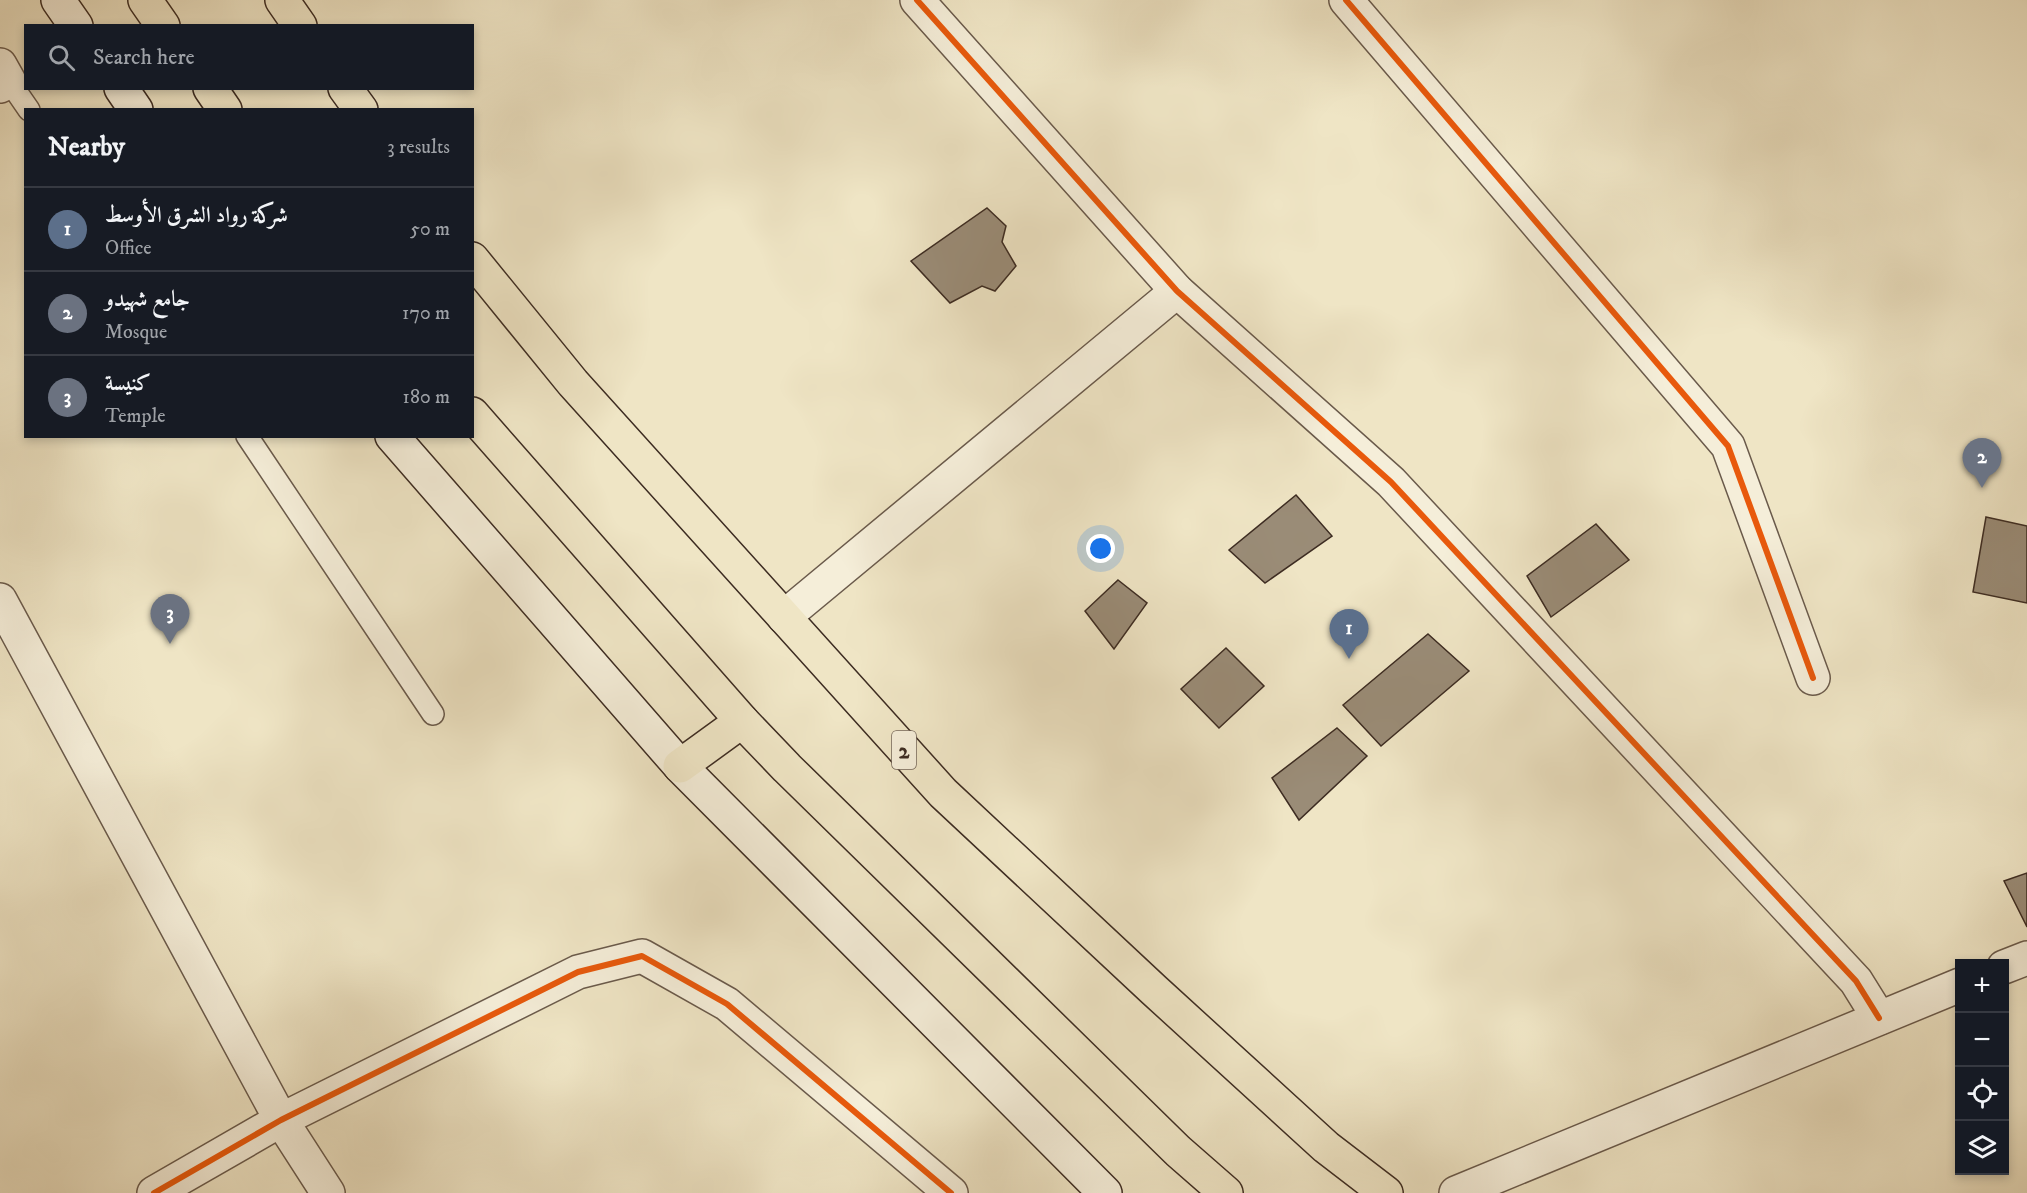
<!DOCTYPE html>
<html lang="en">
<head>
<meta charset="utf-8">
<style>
  body { margin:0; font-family:"IM FELL DW Pica",Amiri,serif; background:#242831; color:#f1f3f6 }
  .controls { position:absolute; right:18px; bottom:18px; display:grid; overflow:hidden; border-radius:0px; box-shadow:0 3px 9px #0003 }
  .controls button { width:54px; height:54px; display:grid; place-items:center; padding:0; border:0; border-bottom:2px solid #363941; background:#171b24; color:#f1f3f6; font:30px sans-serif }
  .you { position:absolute; left:1101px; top:549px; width:21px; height:21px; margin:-15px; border:4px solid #fff; border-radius:50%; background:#1a73e8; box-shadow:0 0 0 9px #1a73e833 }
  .badge { display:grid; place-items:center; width:39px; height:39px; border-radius:50%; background:#0f766e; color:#fff; font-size:20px; font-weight:700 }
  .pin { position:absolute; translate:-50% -50px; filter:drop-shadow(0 2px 3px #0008) }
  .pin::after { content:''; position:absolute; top:32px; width:21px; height:18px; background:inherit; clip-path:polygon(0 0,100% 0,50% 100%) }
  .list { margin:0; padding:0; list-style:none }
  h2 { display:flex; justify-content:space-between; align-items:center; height:78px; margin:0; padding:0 24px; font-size:26px }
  h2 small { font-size:20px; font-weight:400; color:#9ea1a6 }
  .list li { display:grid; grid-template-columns:39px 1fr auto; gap:18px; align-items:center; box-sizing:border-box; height:84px; padding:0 24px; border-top:2px solid #363941 }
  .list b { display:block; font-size:22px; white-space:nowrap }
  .list p { margin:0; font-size:20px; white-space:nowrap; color:#9ea1a6 }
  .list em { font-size:20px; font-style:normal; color:#9ea1a6 }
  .icon { flex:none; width:33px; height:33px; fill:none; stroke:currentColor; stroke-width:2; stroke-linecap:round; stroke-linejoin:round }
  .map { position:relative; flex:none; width:2027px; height:1193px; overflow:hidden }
  .search { position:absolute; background:#171b24; box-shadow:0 3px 9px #0003; left:24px; top:24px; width:450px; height:66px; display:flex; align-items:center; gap:15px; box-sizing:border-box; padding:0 21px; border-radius:0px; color:#9ea1a6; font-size:22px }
  .panel { position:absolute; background:#171b24; box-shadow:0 3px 9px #0003; left:24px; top:108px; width:450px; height:330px; border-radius:0px }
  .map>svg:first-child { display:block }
  .building { fill:#9a8c77; stroke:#3d2c22; stroke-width:1.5 }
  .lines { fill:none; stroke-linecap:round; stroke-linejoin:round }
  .service-casing { stroke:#6a5a4b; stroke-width:24 }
  .minor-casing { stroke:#6a5a4b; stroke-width:36 }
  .secondary-casing { stroke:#3d2c22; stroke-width:36 }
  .trunk-casing { stroke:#3d2c22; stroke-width:36 }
  .service { stroke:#f5eed9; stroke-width:21 }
  .minor { stroke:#f5eed9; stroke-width:33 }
  .secondary { stroke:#f5eed9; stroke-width:33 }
  .trunk { stroke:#efe5c5; stroke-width:33 }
  .cycleway-casing { stroke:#f5eed9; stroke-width:10 }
  .cycleway { stroke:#e8590c; stroke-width:6 }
  .labels { text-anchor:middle; stroke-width:4.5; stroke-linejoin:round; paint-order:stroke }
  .shield { fill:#f5eed9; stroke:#746659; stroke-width:1.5 }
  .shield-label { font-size:22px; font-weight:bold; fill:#3d2c22 }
</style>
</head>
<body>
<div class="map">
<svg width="2027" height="1193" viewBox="0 0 2027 1193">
  <rect width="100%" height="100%" fill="#efe5c5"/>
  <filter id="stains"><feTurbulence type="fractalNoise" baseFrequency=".00333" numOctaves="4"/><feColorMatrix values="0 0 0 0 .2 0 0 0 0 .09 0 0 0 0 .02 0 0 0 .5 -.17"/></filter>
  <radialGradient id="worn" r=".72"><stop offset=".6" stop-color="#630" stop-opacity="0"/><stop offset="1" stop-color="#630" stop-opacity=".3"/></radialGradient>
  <!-- building -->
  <g class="building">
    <path d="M 987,208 L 1006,226 L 1002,242 L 1016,266 L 995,291 L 982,286 L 950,303 L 911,261 Z"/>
    <path d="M 1296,495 L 1332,536 L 1265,583 L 1229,550 Z"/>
    <path d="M 1986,517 L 2027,526 L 2027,603 L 1973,592 Z"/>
    <path d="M 1596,524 L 1629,560 L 1551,617 L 1527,576 Z"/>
    <path d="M 1118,580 L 1147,603 L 1114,649 L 1085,611 Z"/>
    <path d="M 1428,634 L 1469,671 L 1381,746 L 1343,705 Z"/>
    <path d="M 1226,648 L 1264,686 L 1219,728 L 1181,689 Z"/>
    <path d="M 1337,728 L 1367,756 L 1299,820 L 1272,778 Z"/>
    <path d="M 2027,873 L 2027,927 L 2004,881 Z"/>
  </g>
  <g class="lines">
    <defs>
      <g id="service">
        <path d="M 9,81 L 29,110"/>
        <path d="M 247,436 L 433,714"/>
      </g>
      <g id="minor">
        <path d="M 917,0 L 1177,291 L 1391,482 L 1856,981 L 1879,1018"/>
        <path d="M 1346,0 L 1728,446 L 1813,678"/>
        <path d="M 0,65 L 9,81 L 0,86"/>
        <path d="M 0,600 L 281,1120 L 328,1193"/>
        <path d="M 784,617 L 1177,291"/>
        <path d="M 2004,967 L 2027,958"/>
        <path d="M 154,1193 L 281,1120 L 578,972 L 642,956 L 727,1004 L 951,1193"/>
        <path d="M 1456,1193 L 1960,985"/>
      </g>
      <g id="secondary">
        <path d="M 58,0 L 76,26"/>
        <path d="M 121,88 L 136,110"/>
        <path d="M 392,436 L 680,766 L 1105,1193"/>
      </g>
      <g id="trunk">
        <path d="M 145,0 L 163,26"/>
        <path d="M 282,0 L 300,26"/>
        <path d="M 210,88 L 225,110"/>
        <path d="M 345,88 L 361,110"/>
        <path d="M 472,259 L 573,383 L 943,793 L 1154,990 L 1326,1147 L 1386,1193"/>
        <path d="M 472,414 L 742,721 L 787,768 L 1178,1151 L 1226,1193"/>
        <path d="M 680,766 L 742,721"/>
      </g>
    </defs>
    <!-- service casing -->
    <use href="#service" class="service-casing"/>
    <!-- minor casing -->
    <use href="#minor" class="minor-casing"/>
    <!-- secondary casing -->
    <use href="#secondary" class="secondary-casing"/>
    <!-- trunk casing -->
    <use href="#trunk" class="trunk-casing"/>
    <!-- service -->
    <use href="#service" class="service"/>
    <!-- minor -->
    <use href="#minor" class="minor"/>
    <!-- secondary -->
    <use href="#secondary" class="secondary"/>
    <!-- trunk -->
    <use href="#trunk" class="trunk"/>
    <defs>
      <g id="cycleway">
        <path d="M 917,0 L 1177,291 L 1391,482 L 1856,981 L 1879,1018"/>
        <path d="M 1346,0 L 1728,446 L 1813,678"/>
        <path d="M 154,1193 L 281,1120 L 578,972 L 642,956 L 727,1004 L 951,1193"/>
      </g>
    </defs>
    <!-- cycleway casing -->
    <use href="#cycleway" class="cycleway-casing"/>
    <!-- cycleway -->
    <use href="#cycleway" class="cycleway"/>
  </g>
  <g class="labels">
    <!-- shield labels -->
    <rect class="shield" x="892" y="731" width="24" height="38" rx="4.5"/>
    <g class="shield-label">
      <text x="904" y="758">2</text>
    </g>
  </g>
  <rect width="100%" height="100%" filter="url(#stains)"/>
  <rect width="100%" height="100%" fill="url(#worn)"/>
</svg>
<div class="controls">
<button>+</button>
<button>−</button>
<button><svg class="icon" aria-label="locate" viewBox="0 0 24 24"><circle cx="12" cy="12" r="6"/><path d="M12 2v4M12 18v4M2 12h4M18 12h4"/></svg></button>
<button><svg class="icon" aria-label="layers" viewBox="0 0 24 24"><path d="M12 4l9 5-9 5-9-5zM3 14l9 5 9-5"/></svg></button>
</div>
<div class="you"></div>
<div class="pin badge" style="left:1349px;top:659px;background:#5c6f8a">1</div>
<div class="pin badge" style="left:1982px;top:488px;background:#6b7280">2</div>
<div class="pin badge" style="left:170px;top:644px;background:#6b7280">3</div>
<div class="search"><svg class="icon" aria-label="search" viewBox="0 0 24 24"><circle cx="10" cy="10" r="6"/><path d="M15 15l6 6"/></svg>Search here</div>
<section class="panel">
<h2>Nearby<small>3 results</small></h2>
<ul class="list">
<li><span class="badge" style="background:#5c6f8a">1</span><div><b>شركة رواد الشرق الأوسط</b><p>Office</p></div><em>50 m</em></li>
<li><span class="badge" style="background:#6b7280">2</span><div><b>جامع شهيدو</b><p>Mosque</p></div><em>170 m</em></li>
<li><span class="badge" style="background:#6b7280">3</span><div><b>كنيسة</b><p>Temple</p></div><em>180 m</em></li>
</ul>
</section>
</div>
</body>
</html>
